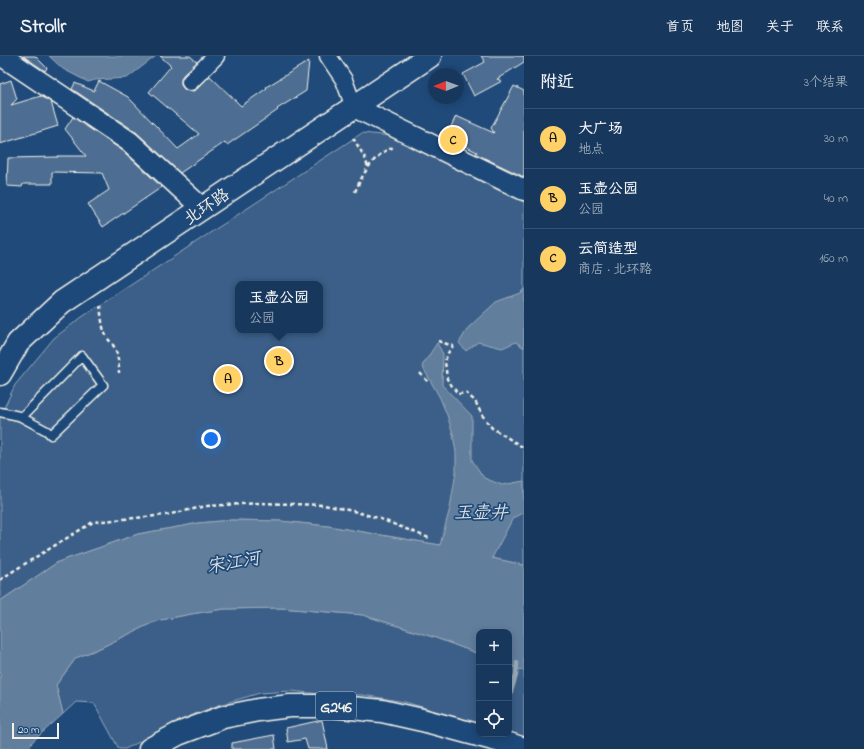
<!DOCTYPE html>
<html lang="zh">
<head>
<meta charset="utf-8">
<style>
  body { margin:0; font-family:"Indie Flower","LXGW WenKai TC",sans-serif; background:#203f62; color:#f1f3f6 }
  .controls { position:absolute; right:12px; bottom:12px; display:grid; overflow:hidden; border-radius:8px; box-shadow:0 2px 10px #0003 }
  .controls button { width:36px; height:36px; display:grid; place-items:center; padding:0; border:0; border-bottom:1px solid #365272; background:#17385c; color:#f1f3f6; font:20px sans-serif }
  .compass { position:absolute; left:428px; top:12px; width:36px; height:36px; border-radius:50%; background:#17385c; box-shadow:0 2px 10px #0003; rotate:269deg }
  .scale { position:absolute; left:12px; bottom:10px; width:47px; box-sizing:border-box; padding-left:4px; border:2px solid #f4f1e8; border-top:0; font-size:11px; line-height:14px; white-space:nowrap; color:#f4f1e8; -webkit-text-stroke:3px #1f4a7a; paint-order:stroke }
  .you { position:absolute; left:211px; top:383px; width:14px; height:14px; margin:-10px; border:3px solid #fff; border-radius:50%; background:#1a73e8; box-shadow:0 0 0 6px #1a73e833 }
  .badge { display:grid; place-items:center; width:26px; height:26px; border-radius:50%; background:#ffd166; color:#111; font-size:13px; font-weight:700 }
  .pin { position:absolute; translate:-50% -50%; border:2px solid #fff; box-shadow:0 1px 4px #0006 }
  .popup { position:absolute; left:235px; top:225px; width:88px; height:52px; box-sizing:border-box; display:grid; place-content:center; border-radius:8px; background:#17385c; filter:drop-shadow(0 1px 3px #0005); font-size:13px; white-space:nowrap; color:#9eacbb }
  .popup b { font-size:15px; color:#f1f3f6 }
  .popup::after { content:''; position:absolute; left:50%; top:100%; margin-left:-8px; border:8px solid transparent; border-top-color:#17385c }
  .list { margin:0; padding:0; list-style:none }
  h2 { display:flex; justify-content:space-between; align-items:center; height:52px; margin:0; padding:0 16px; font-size:17px }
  h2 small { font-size:13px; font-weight:400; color:#9eacbb }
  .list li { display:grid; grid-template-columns:26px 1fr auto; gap:12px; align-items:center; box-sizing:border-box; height:60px; padding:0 16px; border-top:1px solid #365272 }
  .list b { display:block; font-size:15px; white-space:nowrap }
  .list p { margin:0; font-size:13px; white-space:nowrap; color:#9eacbb }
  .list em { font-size:13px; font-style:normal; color:#9eacbb }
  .icon { flex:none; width:22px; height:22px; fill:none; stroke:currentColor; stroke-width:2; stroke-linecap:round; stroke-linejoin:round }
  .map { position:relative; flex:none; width:524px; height:693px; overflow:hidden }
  header { display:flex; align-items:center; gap:24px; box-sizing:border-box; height:56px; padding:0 20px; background:#17385c; border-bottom:1px solid #365272 }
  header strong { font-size:19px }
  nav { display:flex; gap:22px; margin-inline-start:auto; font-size:14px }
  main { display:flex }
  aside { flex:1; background:#17385c }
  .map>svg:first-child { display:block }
  .green { fill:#3a5f88; stroke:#97a8b8; fill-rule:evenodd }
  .water { fill:#627e9d; stroke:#9cacbb }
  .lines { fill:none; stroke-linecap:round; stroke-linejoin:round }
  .stream { stroke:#9cacbb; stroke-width:4.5 }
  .building { fill:#4d6e92; stroke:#f4f1e8 }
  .service-casing { stroke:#f4f1e8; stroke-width:11 }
  .minor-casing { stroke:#f4f1e8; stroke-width:19 }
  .tertiary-casing { stroke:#f4f1e8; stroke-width:23 }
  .primary-casing { stroke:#f4f1e8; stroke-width:25 }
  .trunk-casing { stroke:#f4f1e8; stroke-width:25 }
  .path { stroke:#f4f1e8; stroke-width:2.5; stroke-dasharray:4 3; stroke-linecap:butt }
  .service { stroke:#1f4a7a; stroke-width:8 }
  .minor { stroke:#1f4a7a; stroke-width:16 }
  .tertiary { stroke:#1f4a7a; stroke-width:20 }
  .primary { stroke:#1f4a7a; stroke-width:22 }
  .trunk { stroke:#1f4a7a; stroke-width:22 }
  .labels { text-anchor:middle; stroke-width:3.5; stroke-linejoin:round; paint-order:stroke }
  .shield { fill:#1f4a7a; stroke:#b4bfc7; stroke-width:1 }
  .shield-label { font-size:16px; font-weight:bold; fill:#f4f1e8 }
  .street-label { font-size:17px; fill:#f4f1e8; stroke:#1f4a7a }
  .water-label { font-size:18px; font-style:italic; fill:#dee0dd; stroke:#1f4a7a }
</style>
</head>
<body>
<header>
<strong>Strollr</strong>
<nav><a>首页</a><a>地图</a><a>关于</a><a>联系</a></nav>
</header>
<main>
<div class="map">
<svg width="524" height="693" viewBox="0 0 524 693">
  <rect width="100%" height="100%" fill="#1f4a7a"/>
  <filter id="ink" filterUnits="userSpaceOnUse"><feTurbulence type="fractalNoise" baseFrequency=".025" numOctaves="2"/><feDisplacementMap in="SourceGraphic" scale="8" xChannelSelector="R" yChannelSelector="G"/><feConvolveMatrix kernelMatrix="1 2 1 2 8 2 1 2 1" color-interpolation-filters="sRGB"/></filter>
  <g filter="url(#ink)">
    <!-- green -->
    <g class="green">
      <path d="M 362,77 L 391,80 L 512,141 L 524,146 L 524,509 L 492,502 L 440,489 L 328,470 L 280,465 L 232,464 L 198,467 L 189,469 L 138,478 L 58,506 L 0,545 L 0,360 L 15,329 L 54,282 L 82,261 ZM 238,228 L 320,228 L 320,274 L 238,274 Z"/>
      <path d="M 281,552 L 363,559 L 436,582 L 479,598 L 479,668 L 405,646 L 363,639 L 320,638 L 291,635 L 260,637 L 219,649 L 195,658 L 125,693 L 119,693 L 94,647 L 76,646 L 63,658 L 56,629 L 76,602 L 100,592 L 156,565 L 191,558 L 224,553 Z"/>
      <path d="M 509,609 L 524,615 L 524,681 L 509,677 Z"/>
    </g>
    <!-- water -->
    <g class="water">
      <path d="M 49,0 L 156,0 L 127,22 L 95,24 L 88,26 L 63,13 Z"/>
      <path d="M 524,233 L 524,292 L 516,286 L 502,292 L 478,286 L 466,295 L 459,287 L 468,272 L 496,246 L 520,237 Z"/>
      <path d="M 437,287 L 443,298 L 442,329 L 472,360 L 472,404 L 484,422 L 502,429 L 524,425 L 524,456 L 513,462 L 492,502 L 524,509 L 524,615 L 509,609 L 509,576 L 479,576 L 479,598 L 436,582 L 363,559 L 281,552 L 224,553 L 191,558 L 156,565 L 100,592 L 76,602 L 56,629 L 63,658 L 32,686 L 29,693 L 0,693 L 0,545 L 58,506 L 138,478 L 189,469 L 198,467 L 232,464 L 280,465 L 328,470 L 440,489 L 450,452 L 456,416 L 456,397 L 453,378 L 447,359 L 440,342 L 422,310 Z"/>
    </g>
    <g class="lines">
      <!-- stream -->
      <path class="stream" d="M 509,642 L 516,619 L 517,607"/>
    </g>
    <!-- building -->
    <g class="building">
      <path d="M 23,0 L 35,0 L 47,12 L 45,15 Z"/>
      <path d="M 160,0 L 190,0 L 197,6 L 183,19 L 181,23 L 181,29 L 184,33 L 188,35 L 193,35 L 197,33 L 210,20 L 241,50 L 267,32 L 266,31 L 309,5 L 306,35 L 277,53 L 278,54 L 227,89 L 225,86 L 180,117 L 136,76 L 72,33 L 75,27 L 94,35 L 99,25 L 128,41 L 178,93 L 199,78 L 149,36 L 171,10 Z"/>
      <path d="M 481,0 L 524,0 L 524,6 L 497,23 L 502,25 L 474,40 L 463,18 L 485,6 Z"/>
      <path d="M 11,24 L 17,43 L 11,49 L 41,40 L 51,46 L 58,70 L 0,88 L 0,28 Z"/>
      <path d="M 514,30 L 524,35 L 524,121 L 476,98 L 477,96 L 446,81 L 456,60 L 494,77 L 491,72 Z"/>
      <path d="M 73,61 L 123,95 L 162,131 L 103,171 L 88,148 L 109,134 L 102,117 L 52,116 L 52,128 L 23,128 L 22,131 L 7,130 L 8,102 L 58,101 L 58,100 L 86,100 L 65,73 Z"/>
      <path d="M 322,664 L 328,693 L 308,693 L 305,683 L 288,686 L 286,672 Z"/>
      <path d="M 274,679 L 276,693 L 232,693 L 232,687 Z"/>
    </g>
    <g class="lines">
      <defs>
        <path id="service" d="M 0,356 L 19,360 L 47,375 L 51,379 L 103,329 L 82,300 L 22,361"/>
        <g id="minor">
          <path d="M 328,0 L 344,24 L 354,51"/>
          <path d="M 190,26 L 216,0"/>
        </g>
        <g id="tertiary">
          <path d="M 2,0 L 130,86 L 202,152"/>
          <path d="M 354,51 L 524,134"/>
        </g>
        <path id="primary" d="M 0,318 L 18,287 L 62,246 L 430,0"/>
        <path id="trunk" d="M 150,693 L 178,678 L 223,661 L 258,654 L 290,650 L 331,650 L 382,655 L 422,664 L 500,685 L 524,693"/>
      </defs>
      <!-- service casing -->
      <use href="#service" class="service-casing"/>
      <!-- minor casing -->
      <use href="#minor" class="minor-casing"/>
      <!-- tertiary casing -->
      <use href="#tertiary" class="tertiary-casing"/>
      <!-- primary casing -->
      <use href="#primary" class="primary-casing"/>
      <!-- trunk casing -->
      <use href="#trunk" class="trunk-casing"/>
      <!-- path -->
      <g class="path">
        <path d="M 353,82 L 364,100 L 368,111"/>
        <path d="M 355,136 C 363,117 374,98 394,91"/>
        <path d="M 100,249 C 101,257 102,269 104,275 C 106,281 109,284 113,289 C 118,297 119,308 119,317"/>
        <path d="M 438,285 L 453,290 L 448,297 L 445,305 L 447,323 L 458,338 L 466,337 L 475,345 L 482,359 L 492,372 L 524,392"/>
        <path d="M 420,317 L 429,327"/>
        <path d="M 0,524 L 10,517 L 93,466 L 166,459 L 207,450 L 259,447 L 324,449 L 353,455 L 378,462 L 429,482"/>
      </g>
      <!-- service -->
      <use href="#service" class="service"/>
      <!-- minor -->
      <use href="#minor" class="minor"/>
      <!-- tertiary -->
      <use href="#tertiary" class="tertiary"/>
      <!-- primary -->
      <use href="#primary" class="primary"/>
      <!-- trunk -->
      <use href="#trunk" class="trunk"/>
    </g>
  </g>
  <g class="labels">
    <!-- shield labels -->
    <rect class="shield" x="316" y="636" width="40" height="28" rx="3"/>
    <g class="shield-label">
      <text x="336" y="656">G246</text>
    </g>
    <!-- street labels -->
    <g class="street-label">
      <text transform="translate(206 150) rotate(-34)" y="6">北环路</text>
    </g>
    <!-- water labels -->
    <g class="water-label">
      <text x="481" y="462">玉壶井</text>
      <text transform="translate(233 506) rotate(-10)" y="6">宋江河</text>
    </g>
  </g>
</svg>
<div class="controls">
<button>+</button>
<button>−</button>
<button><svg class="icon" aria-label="locate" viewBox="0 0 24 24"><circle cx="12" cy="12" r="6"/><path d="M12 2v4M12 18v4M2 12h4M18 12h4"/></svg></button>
</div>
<svg class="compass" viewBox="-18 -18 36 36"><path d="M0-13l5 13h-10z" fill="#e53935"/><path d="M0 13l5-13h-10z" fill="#9eacbb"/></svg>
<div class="scale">20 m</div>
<div class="you"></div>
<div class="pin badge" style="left:228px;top:323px">A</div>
<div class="pin badge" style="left:279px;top:305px">B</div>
<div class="popup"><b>玉壶公园</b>公园</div>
<div class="pin badge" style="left:453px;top:84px">C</div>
</div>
<aside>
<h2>附近<small>3个结果</small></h2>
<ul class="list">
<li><span class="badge">A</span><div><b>大广场</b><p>地点</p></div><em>30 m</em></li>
<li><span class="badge">B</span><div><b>玉壶公园</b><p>公园</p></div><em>40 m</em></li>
<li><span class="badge">C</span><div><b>云简造型</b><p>商店 · 北环路</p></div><em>160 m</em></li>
</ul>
</aside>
</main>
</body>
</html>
